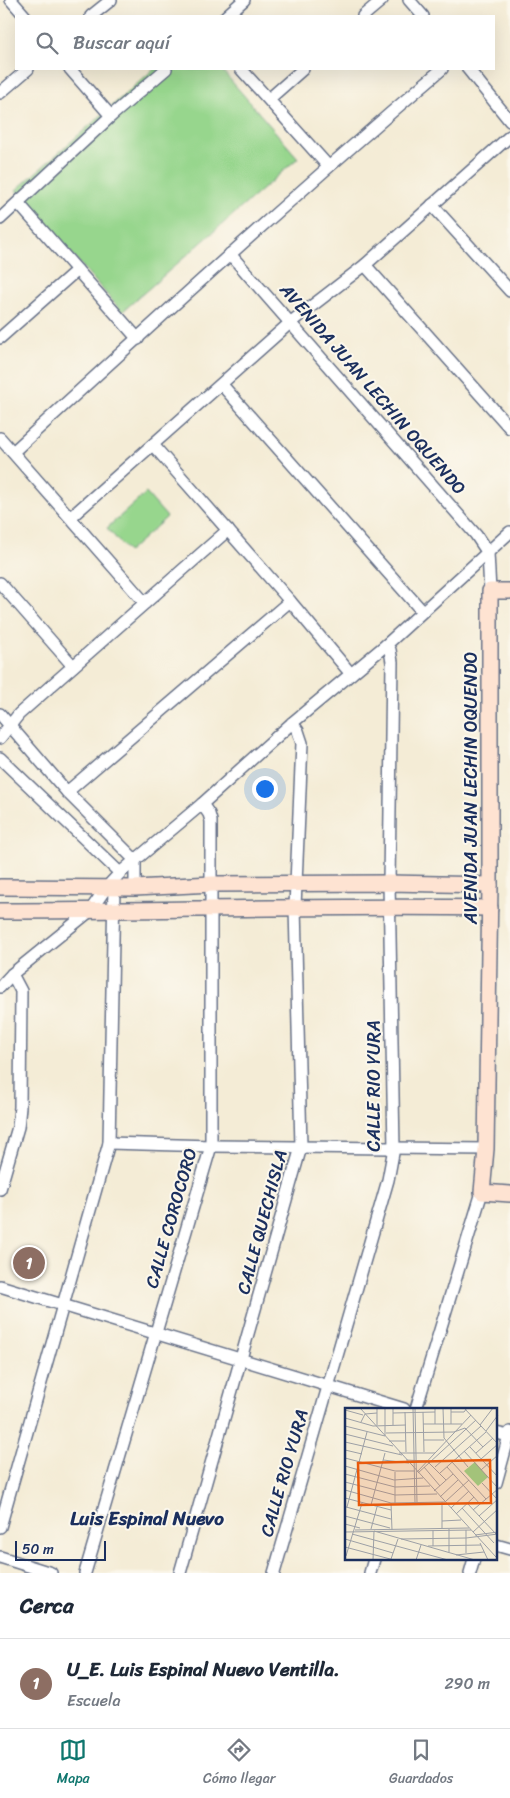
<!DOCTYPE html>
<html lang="es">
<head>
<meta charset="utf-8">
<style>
  body { margin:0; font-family:Sriracha,sans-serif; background:#f2f2f3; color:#1f2937 }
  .scale { position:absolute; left:15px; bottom:12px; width:91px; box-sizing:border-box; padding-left:5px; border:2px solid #1b2f5e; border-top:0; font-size:14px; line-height:18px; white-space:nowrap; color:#1b2f5e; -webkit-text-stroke:4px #fbf7ec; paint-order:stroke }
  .you { position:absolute; left:264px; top:788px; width:18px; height:18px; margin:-12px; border:4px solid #fff; border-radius:50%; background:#1a73e8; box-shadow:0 0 0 8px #1a73e833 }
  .badge { display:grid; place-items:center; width:32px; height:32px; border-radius:50%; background:#0f766e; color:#fff; font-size:16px; font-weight:700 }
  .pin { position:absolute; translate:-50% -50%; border:2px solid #fff; box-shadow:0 1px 5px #0006 }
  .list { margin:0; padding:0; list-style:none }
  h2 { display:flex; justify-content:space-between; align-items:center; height:65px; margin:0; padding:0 20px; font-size:21px }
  h2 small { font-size:16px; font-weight:400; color:#747a83 }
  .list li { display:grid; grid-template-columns:32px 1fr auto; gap:15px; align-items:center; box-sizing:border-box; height:90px; padding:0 20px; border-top:1px solid #e0e1e3 }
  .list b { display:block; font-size:19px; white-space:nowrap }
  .list p { margin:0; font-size:16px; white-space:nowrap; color:#747a83 }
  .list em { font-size:16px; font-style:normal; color:#747a83 }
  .icon { flex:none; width:28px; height:28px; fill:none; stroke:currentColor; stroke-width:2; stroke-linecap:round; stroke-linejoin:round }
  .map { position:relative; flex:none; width:510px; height:1573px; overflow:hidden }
  .search { position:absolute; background:#fff; box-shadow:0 5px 20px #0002; left:15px; right:15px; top:15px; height:55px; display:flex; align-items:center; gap:12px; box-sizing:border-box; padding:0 18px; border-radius:0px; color:#747a83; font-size:19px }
  .sheet { height:155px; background:#fff }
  nav { display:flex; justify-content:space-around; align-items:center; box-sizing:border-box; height:70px; border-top:1px solid #e0e1e3; background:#fff; font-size:14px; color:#747a83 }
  nav a { display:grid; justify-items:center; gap:2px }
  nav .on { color:#0f766e }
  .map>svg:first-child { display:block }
  .green { fill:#97d68d; stroke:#598276 }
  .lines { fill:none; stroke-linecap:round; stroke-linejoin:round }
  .street-casing { stroke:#677188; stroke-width:14 }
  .secondary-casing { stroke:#677188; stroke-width:18 }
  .street { stroke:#fff; stroke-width:11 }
  .secondary { stroke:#fee3d2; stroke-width:15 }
  .labels { text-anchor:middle; stroke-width:4; stroke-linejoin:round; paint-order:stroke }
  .street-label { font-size:18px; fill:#1b2f5e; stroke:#fbf7ec }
  .neighbourhood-label { font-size:19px; font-weight:bold; fill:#1b2f5e; stroke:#fbf7ec }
  .inset-road { fill:none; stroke:#9da0a6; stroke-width:1 }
  .view { fill:#e8590c; fill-opacity:0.15; stroke:#e8590c; stroke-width:2.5 }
  .inset-edge { fill:none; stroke:#1b2f5e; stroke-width:2.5 }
</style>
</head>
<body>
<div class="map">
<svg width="510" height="1573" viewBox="0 0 510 1573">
  <rect width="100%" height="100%" fill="#fbf7ec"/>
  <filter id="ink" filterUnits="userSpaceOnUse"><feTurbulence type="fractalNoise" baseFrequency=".02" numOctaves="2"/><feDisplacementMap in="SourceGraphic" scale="10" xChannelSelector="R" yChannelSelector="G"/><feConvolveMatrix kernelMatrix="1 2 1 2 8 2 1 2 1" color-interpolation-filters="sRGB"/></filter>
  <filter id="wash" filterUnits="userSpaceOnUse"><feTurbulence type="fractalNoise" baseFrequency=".0096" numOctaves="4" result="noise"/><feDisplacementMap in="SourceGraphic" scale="20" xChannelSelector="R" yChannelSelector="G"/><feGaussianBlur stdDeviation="1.12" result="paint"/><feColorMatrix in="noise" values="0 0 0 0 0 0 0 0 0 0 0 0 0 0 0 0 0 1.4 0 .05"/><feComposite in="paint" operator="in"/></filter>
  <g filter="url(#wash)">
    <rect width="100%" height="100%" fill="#f4ecd6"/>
    <!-- green -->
    <g class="green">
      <path d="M 154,69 L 221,69 L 298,158 L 122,312 L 16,190 Z"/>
      <path d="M 146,493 L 167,517 L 128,552 L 107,528 Z"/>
    </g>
  </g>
  <g filter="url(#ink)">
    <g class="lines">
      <defs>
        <g id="street">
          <path d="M 11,0 L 25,16"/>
          <path d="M 409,0 L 423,16"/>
          <path d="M 91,16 L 111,0"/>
          <path d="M 226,16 L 244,0"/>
          <path d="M 363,16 L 382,0"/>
          <path d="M 70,69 L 111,116"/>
          <path d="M 241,69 L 328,166"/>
          <path d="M 468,69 L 510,121"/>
          <path d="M 0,93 L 28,69"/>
          <path d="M 269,99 L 303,69"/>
          <path d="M 19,204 L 138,339"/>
          <path d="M 432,205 L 510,291"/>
          <path d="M 0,219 L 111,116 L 166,69"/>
          <path d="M 230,254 L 476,535 L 488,553 L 490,591"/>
          <path d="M 365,265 L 510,428"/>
          <path d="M 0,338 L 77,270"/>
          <path d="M 222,385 L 422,611"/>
          <path d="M 0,438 L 145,603"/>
          <path d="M 153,445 L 290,601 L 351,674"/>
          <path d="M 13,452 C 154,322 296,193 442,69"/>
          <path d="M 71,517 L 291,322 L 365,265 L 510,136"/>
          <path d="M 0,583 L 73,666"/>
          <path d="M 0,714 L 67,792 L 135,860 L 135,888"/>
          <path d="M 0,738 L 19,714 L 228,530"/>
          <path d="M 0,758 L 120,873"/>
          <path d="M 67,792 L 290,601"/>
          <path d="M 0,987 L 12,974 L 90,911 L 106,888 L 120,873 L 202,804 L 292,723 L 386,645 L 510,532"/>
          <path d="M 109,1143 L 211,1146 L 486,1149"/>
          <path d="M 0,1189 L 18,1127 L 20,1107 L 21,991 L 12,974"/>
          <path d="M 0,1286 L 404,1409"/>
          <path d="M 416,1409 L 482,1192"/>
          <path d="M 496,1433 L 509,1436"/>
          <path d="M 496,1483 L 510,1432"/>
          <path d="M 0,1527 L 109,1143 L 114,888"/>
          <path d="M 496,1545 L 510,1549"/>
          <path d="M 0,1557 L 51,1573"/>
          <path d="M 85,1573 L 211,1146 L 211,821 L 209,814 L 202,804"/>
          <path d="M 180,1573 L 301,1147 L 295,907 L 302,743 L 298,731 L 292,723"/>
          <path d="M 274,1573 L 388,1180 L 394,1148 L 389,883 L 392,662 L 390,650 L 386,645"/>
          <path d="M 370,1573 L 374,1559"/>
          <path d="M 470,1573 L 474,1559"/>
        </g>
        <g id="secondary">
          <path d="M 510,591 L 490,591 L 490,885 L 486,1149 L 482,1192 L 510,1194"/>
          <path d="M 0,887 L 135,888 L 212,884 L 389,883 L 490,885"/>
          <path d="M 0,911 C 163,911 326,905 490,908"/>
        </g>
      </defs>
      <!-- street casing -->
      <use href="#street" class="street-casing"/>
      <!-- secondary casing -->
      <use href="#secondary" class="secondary-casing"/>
      <!-- street -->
      <use href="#street" class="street"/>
      <!-- secondary -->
      <use href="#secondary" class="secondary"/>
    </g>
  </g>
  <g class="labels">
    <!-- street labels -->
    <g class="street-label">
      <text transform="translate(373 389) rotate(49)" y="6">AVENIDA JUAN LECHIN OQUENDO</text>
      <text transform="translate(471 788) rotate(-90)" y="6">AVENIDA JUAN LECHIN OQUENDO</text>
      <text transform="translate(374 1086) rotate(-90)" y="6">CALLE RIO YURA</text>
      <text transform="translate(171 1218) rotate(-74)" y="6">CALLE COROCORO</text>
      <text transform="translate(262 1222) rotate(-75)" y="6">CALLE QUECHISLA</text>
      <text transform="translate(284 1473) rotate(-74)" y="6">CALLE RIO YURA</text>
    </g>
    <!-- neighbourhood labels -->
    <g class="neighbourhood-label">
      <text x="147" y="1525">Luis Espinal Nuevo</text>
    </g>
  </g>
  <!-- overview -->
  <g transform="translate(345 1408)">
    <rect width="152" height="152" fill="#f4ecd6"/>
    <path d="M 130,54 L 143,69 L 133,78 L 119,63 Z" fill="#97d68d"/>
    <path class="inset-road" d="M 15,0 L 151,149M 48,0 L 48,17M 68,0 L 70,95M 70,0 L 72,95M 90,0 L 90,16M 98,0 L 99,30 L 123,59M 106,0 L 106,16M 119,0 L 153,36M 0,2 L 18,7M 60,4 L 61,44M 78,4 L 79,44M 106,4 L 119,4 L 122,0M 48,5 L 90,4M 0,10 L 28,18 L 61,17M 16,14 L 20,6 L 32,5M 78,16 L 117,16M 32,17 L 32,0M 135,17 L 148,0M 0,18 L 40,28 L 40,0M 141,23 L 153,7M 41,25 L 109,24 L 120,20 L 138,39M 0,26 L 48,38M 79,32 L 99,32M 44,33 L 60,33M 0,34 L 57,47M 125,39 L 153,69M 0,42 L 17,46M 119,43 L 153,80M 54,45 L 90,45M 131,45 L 148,30M 0,50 L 50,63 L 70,63M 136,51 L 153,36M 38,52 L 64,55M 61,52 L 82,53 L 101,72M 107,54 L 141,91M 0,58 L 49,72 L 78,70M 79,59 L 95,78M 90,59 L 136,18M 102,59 L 135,96M 136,62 L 153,47M 50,64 L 50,95M 72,64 L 126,7M 73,65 L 131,12M 95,65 L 141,24M 0,66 L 50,79 L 85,78M 0,74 L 50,87 L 92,86M 137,75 L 153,92M 0,82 L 46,95 L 100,94 L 124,72M 89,83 L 108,66M 95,89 L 113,72M 0,90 L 46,102M 97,94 L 97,121M 46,95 L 47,122M 122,95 L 151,126M 26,97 L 40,45M 1,99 L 46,111M 2,99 L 22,24M 106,100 L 124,83M 117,100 L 149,135M 128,102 L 153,81M 111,106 L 129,89M 0,108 L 45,120M 134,108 L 153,91M 97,113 L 116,112M 0,116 L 15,120M 26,121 L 32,99M 104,121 L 104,144M 10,122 L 124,120M 88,122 L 88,138M 121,122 L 121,145M 0,124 L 126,122M 128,124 L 153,101M 7,126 L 103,152M 130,127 L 153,124M 0,131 L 48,145M 56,131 L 121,130 L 153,126M 135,135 L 143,152M 83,138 L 136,137M 0,139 L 49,152M 111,147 L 139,144M 1,148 L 17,95M 46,151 L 53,131M 28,152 L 29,123 L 130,152M 71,152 L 76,137"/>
    <path class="view" d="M 145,52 L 146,95 L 14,97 L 13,55 Z"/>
    <rect width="152" height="152" class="inset-edge"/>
  </g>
</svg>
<div class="scale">50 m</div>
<div class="you"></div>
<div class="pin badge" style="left:29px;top:1263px;background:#8d6e63">1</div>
<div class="search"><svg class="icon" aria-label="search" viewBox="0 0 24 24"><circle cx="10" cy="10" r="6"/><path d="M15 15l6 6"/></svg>Buscar aquí</div>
</div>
<section class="sheet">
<h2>Cerca<small></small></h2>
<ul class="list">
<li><span class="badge" style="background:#8d6e63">1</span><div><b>U_E. Luis Espinal Nuevo Ventilla.</b><p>Escuela</p></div><em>290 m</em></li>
</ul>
</section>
<nav>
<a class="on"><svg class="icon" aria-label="map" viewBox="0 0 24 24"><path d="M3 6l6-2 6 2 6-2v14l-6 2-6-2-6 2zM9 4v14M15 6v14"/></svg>Mapa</a>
<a><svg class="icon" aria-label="directions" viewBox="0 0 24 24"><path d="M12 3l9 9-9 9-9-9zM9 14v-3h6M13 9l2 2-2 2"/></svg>Cómo llegar</a>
<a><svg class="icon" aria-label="saved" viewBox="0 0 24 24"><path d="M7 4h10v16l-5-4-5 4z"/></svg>Guardados</a>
</nav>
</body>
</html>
